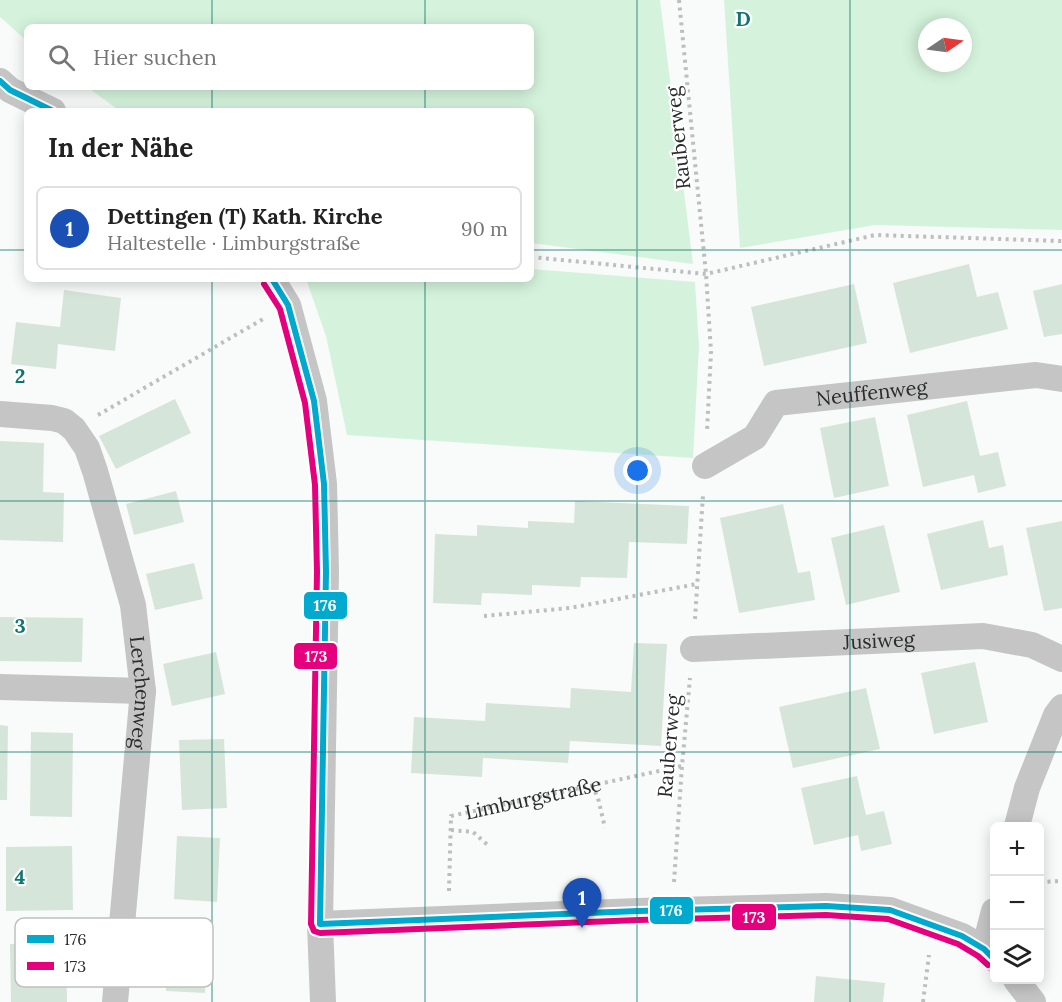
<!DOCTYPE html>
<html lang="de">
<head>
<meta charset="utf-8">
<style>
  body { margin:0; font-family:Lora,serif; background:#f6f6f6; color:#222 }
  .controls { position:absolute; right:18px; bottom:18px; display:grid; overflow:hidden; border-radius:9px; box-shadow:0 3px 15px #0003 }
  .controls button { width:54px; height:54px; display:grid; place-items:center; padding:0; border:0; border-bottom:2px solid #e0e0e0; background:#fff; color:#222; font:30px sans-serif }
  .compass { position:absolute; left:918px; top:18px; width:54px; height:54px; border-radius:50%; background:#fff; box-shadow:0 3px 15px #0003; rotate:77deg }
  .you { position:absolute; left:638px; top:471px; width:21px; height:21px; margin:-15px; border:4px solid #fff; border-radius:50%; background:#1a73e8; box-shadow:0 0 0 9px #1a73e833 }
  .badge { display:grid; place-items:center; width:39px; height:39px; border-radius:50%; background:#ea580c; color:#fff; font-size:20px; font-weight:700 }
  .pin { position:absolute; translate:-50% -50px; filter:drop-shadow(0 2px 3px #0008) }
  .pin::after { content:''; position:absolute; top:32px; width:21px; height:18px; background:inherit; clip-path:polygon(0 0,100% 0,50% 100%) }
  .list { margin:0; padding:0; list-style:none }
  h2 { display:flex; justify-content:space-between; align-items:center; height:78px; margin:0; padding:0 24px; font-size:26px }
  h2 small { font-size:20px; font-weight:400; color:#767676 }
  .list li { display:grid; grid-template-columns:39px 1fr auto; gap:18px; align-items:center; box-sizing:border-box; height:84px; margin:0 12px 12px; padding:0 12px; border:2px solid #e0e0e0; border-radius:9px }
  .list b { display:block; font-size:22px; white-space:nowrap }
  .list p { margin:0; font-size:20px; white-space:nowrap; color:#767676 }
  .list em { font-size:20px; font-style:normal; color:#767676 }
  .icon { flex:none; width:33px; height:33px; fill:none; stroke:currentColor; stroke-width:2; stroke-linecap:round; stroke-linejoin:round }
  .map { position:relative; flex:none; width:1062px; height:1002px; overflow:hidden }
  .search { position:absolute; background:#fff; box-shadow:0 3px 15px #0003; left:24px; top:24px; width:510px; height:66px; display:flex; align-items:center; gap:15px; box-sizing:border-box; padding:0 21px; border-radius:9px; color:#767676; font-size:22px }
  .panel { position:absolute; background:#fff; box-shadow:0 3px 15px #0003; left:24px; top:108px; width:510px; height:174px; border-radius:9px }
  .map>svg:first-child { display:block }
  .green { fill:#d5f3dc; fill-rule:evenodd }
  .building { fill:#d6e5da }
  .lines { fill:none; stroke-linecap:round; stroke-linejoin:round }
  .path { stroke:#bcbfbe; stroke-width:4; stroke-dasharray:3 4.5; stroke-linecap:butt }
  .street { stroke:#c4c5c4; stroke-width:26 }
  .bus-1-casing { stroke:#fff; stroke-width:10 }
  .bus-2-casing { stroke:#fff; stroke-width:10 }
  .bus-1 { stroke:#00a9ce; stroke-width:6 }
  .bus-2 { stroke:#e5007d; stroke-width:6 }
  .grid { fill:none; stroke:#0f766e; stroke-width:1.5; stroke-opacity:0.55 }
  .labels { text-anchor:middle; stroke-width:4.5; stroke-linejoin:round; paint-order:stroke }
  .street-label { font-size:20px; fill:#2a2c2b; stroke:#fff }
  .key { fill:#fff; stroke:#bfc0bf; stroke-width:1.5 }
  .key-label { font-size:16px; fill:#2a2c2b }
  .grid-label { font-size:20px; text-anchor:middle; font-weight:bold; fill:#0f766e; stroke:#fff; stroke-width:4.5; stroke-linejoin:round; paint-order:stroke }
  .line-badge { stroke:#fff; stroke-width:2 }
  .badge-label { font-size:16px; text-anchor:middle; font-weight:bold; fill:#fff }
</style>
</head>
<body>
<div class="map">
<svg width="1062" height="1002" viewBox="0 0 1062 1002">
  <rect width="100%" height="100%" fill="#f8fbf9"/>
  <!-- green -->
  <g class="green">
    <path d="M 0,0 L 660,0 L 693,264 L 531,243 L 531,111 L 120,111 L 87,87 L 531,87 L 531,27 L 27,27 L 27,41 L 0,17 Z"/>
    <path d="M 724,0 L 1062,0 L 1062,230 L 875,225 L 740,248 ZM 927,27 L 963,27 L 963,63 L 927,63 Z"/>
    <path d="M 531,269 L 695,282 L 699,346 L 693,458 L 347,435 L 326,336 L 306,279 L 531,279 Z"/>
  </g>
  <!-- building -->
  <g class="building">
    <path d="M 969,264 L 977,297 L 998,292 L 1008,329 L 910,353 L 893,283 Z"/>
    <path d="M 854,284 L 867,343 L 764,366 L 751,307 Z"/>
    <path d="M 1062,284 L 1062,334 L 1044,337 L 1033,291 Z"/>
    <path d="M 64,290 L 121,298 L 115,351 L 58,344 L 56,369 L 11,364 L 16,322 L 60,327 Z"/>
    <path d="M 175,399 L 191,433 L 116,469 L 99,436 Z"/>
    <path d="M 967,401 L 980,456 L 998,452 L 1006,486 L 978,493 L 974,475 L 923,487 L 907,415 Z"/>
    <path d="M 875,417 L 889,486 L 834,498 L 820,428 Z"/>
    <path d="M 0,441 L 44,443 L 43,492 L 64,493 L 63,542 L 0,540 Z"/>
    <path d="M 176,491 L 184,522 L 134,535 L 126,504 Z"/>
    <path d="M 575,501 L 689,506 L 687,544 L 629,542 L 627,578 L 581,577 L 580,587 L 532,585 L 532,595 L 482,593 L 481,605 L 433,603 L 435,534 L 477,536 L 477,525 L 528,528 L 528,521 L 574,523 Z"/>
    <path d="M 783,504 L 798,573 L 810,571 L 815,600 L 739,613 L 720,518 Z"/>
    <path d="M 983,520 L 989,548 L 1003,545 L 1008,575 L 941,590 L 927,534 Z"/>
    <path d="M 1062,521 L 1062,608 L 1044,611 L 1026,528 Z"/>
    <path d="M 884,525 L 900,592 L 846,605 L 831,538 Z"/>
    <path d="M 194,563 L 203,599 L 155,610 L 146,574 Z"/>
    <path d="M 0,617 L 83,618 L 82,662 L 0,661 Z"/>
    <path d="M 634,643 L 667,644 L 661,746 L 570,741 L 568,763 L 483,758 L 482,777 L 411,773 L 414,717 L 485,721 L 486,703 L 570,708 L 571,688 L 631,692 Z"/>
    <path d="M 216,652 L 225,694 L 172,706 L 163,664 Z"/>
    <path d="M 975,662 L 988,722 L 934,734 L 921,673 Z"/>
    <path d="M 866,688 L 880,749 L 793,768 L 779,707 Z"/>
    <path d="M 0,725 L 8,726 L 7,800 L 0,800 Z"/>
    <path d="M 31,732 L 73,733 L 72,817 L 30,816 Z"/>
    <path d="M 224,739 L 227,808 L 182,810 L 179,740 Z"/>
    <path d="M 857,776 L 866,815 L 884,811 L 892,844 L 861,851 L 858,835 L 814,845 L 801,788 Z"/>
    <path d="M 177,836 L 220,838 L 217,902 L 174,899 Z"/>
    <path d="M 72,846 L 73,910 L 6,911 L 6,847 Z"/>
    <path d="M 168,929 L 207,931 L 205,993 L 166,991 Z"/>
    <path d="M 66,943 L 67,1002 L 11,1002 L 10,944 Z"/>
    <path d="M 816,976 L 885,983 L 883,1002 L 814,1002 Z"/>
  </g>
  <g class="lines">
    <!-- path -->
    <g class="path">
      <path d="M 679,0 L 706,274 L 711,352 L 707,431"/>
      <path d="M 531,257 L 706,274 L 875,235 L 1062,241"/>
      <path d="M 98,415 L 263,319"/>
      <path d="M 484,616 L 570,608 L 697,584"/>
      <path d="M 695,619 L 703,495"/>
      <path d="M 592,785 L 598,798 L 605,828"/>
      <path d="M 451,830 L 473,832 L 490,847"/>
      <path d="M 674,882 L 682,766 L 690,678"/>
      <path d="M 1040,882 L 1062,881"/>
      <path id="s1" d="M 449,891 L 451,816 L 682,766"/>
      <path d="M 923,1002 L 929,955"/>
    </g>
    <!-- street -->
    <g class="street">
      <path d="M 0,81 L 10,90 L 53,111"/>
      <path d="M 272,279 L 288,305 L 314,401 L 324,484 L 326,572 L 320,924 L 323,1002"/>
      <path id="s2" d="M 0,414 L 52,418 L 64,421 L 74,429 L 87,448 L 95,471 L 133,605 L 143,691 L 115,1002"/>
      <path id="s3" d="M 705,466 L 755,437 L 776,403 L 1036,375 L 1062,379"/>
      <path id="s4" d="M 693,649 L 983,636 L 1032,645 L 1062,659"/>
      <path d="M 0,687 L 143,691"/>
      <path d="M 1017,826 L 1027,788 L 1056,715 L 1062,707"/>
      <path d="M 320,924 L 638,911 L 826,906 L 890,910 L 962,936 L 984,949 L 994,959"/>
      <path d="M 984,949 L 994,911"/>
      <path d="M 1016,980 L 1033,1002"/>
    </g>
    <defs>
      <g id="bus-1">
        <path d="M 0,81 L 10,90 L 53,111"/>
        <path d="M 272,279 L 288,305 L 314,401 L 324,484 L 326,572 L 320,924 L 638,911 L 826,906 L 890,910 L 962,936 L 984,949 L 994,959"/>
      </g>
      <path id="bus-2" d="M 264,284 L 280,309 L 305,403 L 315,485 L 317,572 L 311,924 L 314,931 L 320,933 L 638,920 L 826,915 L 888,919 L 958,944 L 978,956 L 988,965"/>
    </defs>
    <!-- bus-1 casing -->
    <use href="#bus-1" class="bus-1-casing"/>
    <!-- bus-2 casing -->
    <use href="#bus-2" class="bus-2-casing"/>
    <!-- bus-1 -->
    <use href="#bus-1" class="bus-1"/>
    <!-- bus-2 -->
    <use href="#bus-2" class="bus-2"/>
  </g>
  <!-- grid -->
  <path class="grid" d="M 212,0 L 212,27M 425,0 L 425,27M 637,0 L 637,1002M 850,0 L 850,1002M 212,87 L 212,111M 425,87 L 425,111M 0,250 L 27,250M 531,250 L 1062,250M 212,279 L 212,1002M 425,279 L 425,1002M 0,501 L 1062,501M 0,752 L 1062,752"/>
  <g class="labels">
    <!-- street labels -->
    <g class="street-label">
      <text transform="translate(678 138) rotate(-96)" y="7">Rauberweg</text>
      <text dy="7" stroke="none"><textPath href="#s3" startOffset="194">Neuffenweg</textPath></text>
      <text dy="7" stroke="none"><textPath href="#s4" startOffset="186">Jusiweg</textPath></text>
      <text dy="7" stroke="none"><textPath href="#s2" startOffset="352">Lerchenweg</textPath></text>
      <text transform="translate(669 746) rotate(-85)" y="7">Rauberweg</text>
      <text dy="7" stroke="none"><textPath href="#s1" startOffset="159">Limburgstraße</textPath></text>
    </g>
  </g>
  <!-- legend -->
  <rect x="15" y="918" width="198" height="69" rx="9" class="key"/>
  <rect x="27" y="935" width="27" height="8" fill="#00a9ce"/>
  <rect x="27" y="962" width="27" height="8" fill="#e5007d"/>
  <g class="key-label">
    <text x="64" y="945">176</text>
    <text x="64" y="972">173</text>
  </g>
  <g class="grid-label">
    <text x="743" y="26">D</text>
    <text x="20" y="383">2</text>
    <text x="20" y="633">3</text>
    <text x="20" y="884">4</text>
  </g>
  <g class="line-badge">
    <rect x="303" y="591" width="45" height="29" rx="6" fill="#00a9ce"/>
    <rect x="293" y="642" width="45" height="28" rx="6" fill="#e5007d"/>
    <rect x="649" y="896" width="45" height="29" rx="6" fill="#00a9ce"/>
    <rect x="731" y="903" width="46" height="28" rx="6" fill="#e5007d"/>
  </g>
  <g class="badge-label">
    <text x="325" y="611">176</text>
    <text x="316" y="662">173</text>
    <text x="671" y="916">176</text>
    <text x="754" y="923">173</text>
  </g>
</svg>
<div class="controls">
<button>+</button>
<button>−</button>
<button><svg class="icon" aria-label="layers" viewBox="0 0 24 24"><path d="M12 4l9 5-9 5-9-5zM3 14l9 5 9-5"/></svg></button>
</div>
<svg class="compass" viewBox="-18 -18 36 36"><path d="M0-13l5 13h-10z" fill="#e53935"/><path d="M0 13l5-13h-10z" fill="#767676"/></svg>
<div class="you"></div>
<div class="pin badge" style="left:582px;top:928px;background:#1a4fb4">1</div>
<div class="search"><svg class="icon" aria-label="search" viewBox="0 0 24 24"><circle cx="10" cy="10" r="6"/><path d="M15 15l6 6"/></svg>Hier suchen</div>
<section class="panel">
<h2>In der Nähe<small></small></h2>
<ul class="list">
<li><span class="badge" style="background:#1a4fb4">1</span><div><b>Dettingen (T) Kath. Kirche</b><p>Haltestelle · Limburgstraße</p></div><em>90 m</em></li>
</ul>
</section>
</div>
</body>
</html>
